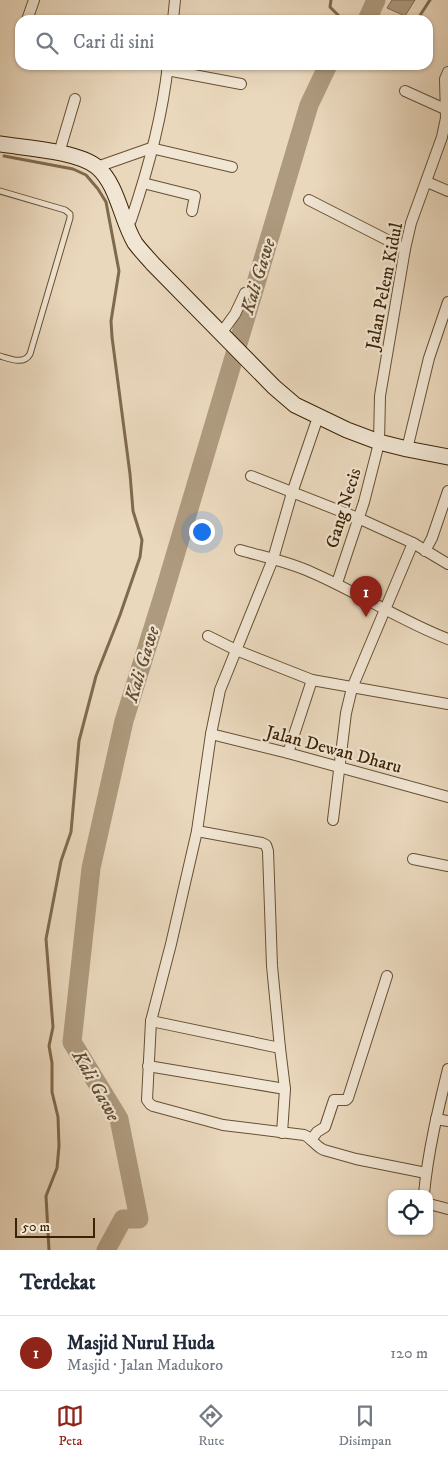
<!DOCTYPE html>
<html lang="id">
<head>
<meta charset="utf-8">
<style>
  body { margin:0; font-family:"IM FELL DW Pica",serif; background:#f2f2f3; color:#1f2937 }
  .controls { position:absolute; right:15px; bottom:15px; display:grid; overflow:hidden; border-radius:10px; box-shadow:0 1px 4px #0004 }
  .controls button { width:45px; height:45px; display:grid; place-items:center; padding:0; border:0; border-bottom:1px solid #e0e1e3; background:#fff; color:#1f2937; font:25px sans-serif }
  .scale { position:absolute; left:15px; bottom:12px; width:80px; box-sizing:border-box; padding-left:5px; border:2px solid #3b2204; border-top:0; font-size:14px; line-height:18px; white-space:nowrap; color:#3b2204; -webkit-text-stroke:4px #f1e6d4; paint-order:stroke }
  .you { position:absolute; left:201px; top:531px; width:18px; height:18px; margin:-12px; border:4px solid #fff; border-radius:50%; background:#1a73e8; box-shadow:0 0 0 8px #1a73e833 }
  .badge { display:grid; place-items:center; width:32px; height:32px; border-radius:50%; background:#8f2418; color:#fff; font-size:16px; font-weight:700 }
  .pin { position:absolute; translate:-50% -41px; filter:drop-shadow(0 1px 2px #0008) }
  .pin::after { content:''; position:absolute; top:26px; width:18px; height:15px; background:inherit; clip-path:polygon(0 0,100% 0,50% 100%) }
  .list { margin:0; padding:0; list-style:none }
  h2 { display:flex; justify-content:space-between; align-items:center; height:65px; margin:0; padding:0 20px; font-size:21px }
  h2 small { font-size:16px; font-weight:400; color:#747a83 }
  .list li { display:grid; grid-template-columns:32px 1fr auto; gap:15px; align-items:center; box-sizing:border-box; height:75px; padding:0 20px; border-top:1px solid #e0e1e3 }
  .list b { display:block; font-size:19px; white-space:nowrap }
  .list p { margin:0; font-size:16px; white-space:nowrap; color:#747a83 }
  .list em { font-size:16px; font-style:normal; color:#747a83 }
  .icon { flex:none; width:28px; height:28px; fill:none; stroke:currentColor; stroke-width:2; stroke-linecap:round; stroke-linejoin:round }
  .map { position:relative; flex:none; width:448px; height:1250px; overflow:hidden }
  .search { position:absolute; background:#fff; box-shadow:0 1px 4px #0004; left:15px; right:15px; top:15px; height:55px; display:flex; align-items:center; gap:12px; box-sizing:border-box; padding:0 18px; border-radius:15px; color:#747a83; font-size:19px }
  .sheet { height:140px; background:#fff }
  nav { display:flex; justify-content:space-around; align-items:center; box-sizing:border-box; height:70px; border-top:1px solid #e0e1e3; background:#fff; font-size:14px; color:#747a83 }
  nav a { display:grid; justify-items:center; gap:2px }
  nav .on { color:#8f2418 }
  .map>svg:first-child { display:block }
  .water { fill:#ae9a7e; stroke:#806a4d }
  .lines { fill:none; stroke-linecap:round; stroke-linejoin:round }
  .stream { stroke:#806a4d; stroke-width:3 }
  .river { stroke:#ae9a7e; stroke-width:19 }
  .lane-casing { stroke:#675032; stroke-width:7 }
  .street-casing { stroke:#675032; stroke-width:12 }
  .secondary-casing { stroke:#3b2204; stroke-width:17 }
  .lane { stroke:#f1e6d4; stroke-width:5 }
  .street { stroke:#f1e6d4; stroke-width:10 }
  .secondary { stroke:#f1e6d4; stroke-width:15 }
  .labels { text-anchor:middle; stroke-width:4.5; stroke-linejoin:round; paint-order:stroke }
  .street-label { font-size:18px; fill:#3b2204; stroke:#f1e6d4 }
  .water-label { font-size:19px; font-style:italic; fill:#634c2f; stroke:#f1e6d4 }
</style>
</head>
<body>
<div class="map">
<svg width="448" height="1250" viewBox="0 0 448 1250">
  <rect width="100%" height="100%" fill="#ead8bd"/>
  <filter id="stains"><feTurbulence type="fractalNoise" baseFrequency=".004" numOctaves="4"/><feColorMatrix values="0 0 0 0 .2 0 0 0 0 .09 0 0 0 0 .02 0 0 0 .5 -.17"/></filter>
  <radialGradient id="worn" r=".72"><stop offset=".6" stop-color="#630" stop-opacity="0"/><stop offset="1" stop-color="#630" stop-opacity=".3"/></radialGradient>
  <!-- water -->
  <path class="water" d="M 392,0 L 415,0 L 405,16 L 387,8 Z"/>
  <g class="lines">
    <!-- stream -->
    <g class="stream">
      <path d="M 331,0 L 330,7 L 343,20"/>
      <path d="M 417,20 L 430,0"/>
      <path d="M 4,156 L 73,169 L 86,175 L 98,189 L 106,202 L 119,271 L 111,321 L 112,337 L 130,474 L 133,511 L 142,540 L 140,557 L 120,615 L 96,676 L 79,741 L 71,832 L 61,861 L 46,939 L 53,1027 L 49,1046 L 52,1063 L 52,1092 L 58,1117 L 59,1146 L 57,1168 L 46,1196 L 49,1250"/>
    </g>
    <!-- river -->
    <g class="river">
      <path d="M 367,20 L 376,0"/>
      <path d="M 106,1250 L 123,1219 L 139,1219 L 119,1119 L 72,1042 L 91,868 L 124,721 L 163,596 L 309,105 L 328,65"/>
    </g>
    <defs>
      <path id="lane" d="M 0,191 L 65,210 L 70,214 L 70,218 L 30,354 C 24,365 10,359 0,356"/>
      <g id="street">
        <path d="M 27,20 L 34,0"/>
        <path d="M 173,20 L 175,0"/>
        <path d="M 167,70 L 241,84"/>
        <path d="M 405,91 L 447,110"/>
        <path d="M 59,153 L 75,99"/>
        <path d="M 97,167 L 151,148 L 232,167"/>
        <path d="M 427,182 L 448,191"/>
        <path d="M 143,183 L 195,196 L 192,211"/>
        <path d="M 309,200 L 405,249"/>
        <path d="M 127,225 L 131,220 C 148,170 162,118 168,65"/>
        <path d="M 222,332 L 235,314 L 245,293"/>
        <path d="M 318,417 L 292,493 L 273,559 L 220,690 L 211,734 L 197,831 L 171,944 L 151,1021 L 147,1100 L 150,1104 L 153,1106 L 223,1125 L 304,1135 C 312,1138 316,1147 324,1150 L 356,1159 L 426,1173"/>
        <path d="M 407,449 L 429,358 L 448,302"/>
        <path d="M 251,476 L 358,518 L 413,543 L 448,564"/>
        <path d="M 240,550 C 264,557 290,562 313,573 C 359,593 401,621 448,639"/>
        <path d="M 425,551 L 432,538 L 448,491"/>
        <path d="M 337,583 L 364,502 L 377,451 L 379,442 L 380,396 L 405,249 L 411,223 L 442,137 L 446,118 L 445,79 L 448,72"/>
        <path d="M 208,636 L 236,650 L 312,680 L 448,704"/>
        <path d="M 211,734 L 288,753 L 448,797"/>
        <path d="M 288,753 L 312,680"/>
        <path d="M 333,820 L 346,713 L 352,688 L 413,543"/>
        <path d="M 197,831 L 262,843 L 266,845 L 268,851 L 272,966 L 280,1048 L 285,1089 L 282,1133"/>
        <path d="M 413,859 L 448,866"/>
        <path d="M 151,1021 L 280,1048"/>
        <path d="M 148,1066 L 285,1089"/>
        <path d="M 436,1119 L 448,1121"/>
        <path d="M 311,1140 L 317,1132 L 325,1127 L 334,1100 L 346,1100 L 348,1098 L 387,976"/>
        <path d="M 424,1194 C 428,1151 438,1110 448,1069"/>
        <path d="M 429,1204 L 448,1209"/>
      </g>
      <path id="secondary" d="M 0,144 C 25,148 78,151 97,167 C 118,185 121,220 135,243 C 140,250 147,257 153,264 L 274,387 L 295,405 L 347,430 L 379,442 L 407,449 L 448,457"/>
    </defs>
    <!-- lane casing -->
    <use href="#lane" class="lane-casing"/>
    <!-- street casing -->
    <use href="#street" class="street-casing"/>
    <!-- secondary casing -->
    <use href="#secondary" class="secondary-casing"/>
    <!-- lane -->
    <use href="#lane" class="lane"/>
    <!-- street -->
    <use href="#street" class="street"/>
    <!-- secondary -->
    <use href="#secondary" class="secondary"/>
  </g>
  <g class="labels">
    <!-- street labels -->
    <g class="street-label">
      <text transform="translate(384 286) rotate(-79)" y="6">Jalan Pelem Kidul</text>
      <text transform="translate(343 508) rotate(-73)" y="6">Gang Necis</text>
      <text transform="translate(334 749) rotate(15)" y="6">Jalan Dewan Dharu</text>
    </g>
    <!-- water labels -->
    <g class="water-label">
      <text transform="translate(257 276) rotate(-73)" y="7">Kali Gawe</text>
      <text transform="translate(141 664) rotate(-73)" y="7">Kali Gawe</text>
      <text transform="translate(97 1085) rotate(61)" y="7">Kali Gawe</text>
    </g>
  </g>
  <rect width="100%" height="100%" filter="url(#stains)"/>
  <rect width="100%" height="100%" fill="url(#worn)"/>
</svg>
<div class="controls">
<button><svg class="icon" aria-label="locate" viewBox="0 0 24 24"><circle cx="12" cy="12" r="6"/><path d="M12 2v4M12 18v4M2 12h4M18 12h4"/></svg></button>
</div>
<div class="scale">50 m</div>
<div class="you"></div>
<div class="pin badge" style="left:366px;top:617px">1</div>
<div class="search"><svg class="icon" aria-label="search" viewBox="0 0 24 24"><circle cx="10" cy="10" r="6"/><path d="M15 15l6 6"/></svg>Cari di sini</div>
</div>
<section class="sheet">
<h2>Terdekat<small></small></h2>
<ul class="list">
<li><span class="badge">1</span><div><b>Masjid Nurul Huda</b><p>Masjid · Jalan Madukoro</p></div><em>120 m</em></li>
</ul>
</section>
<nav>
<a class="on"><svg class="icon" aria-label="map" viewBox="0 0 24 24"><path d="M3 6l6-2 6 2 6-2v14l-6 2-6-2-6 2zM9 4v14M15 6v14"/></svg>Peta</a>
<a><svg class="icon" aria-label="directions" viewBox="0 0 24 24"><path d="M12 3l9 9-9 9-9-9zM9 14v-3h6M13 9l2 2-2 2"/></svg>Rute</a>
<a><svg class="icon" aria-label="saved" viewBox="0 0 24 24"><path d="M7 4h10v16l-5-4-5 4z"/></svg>Disimpan</a>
</nav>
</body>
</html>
